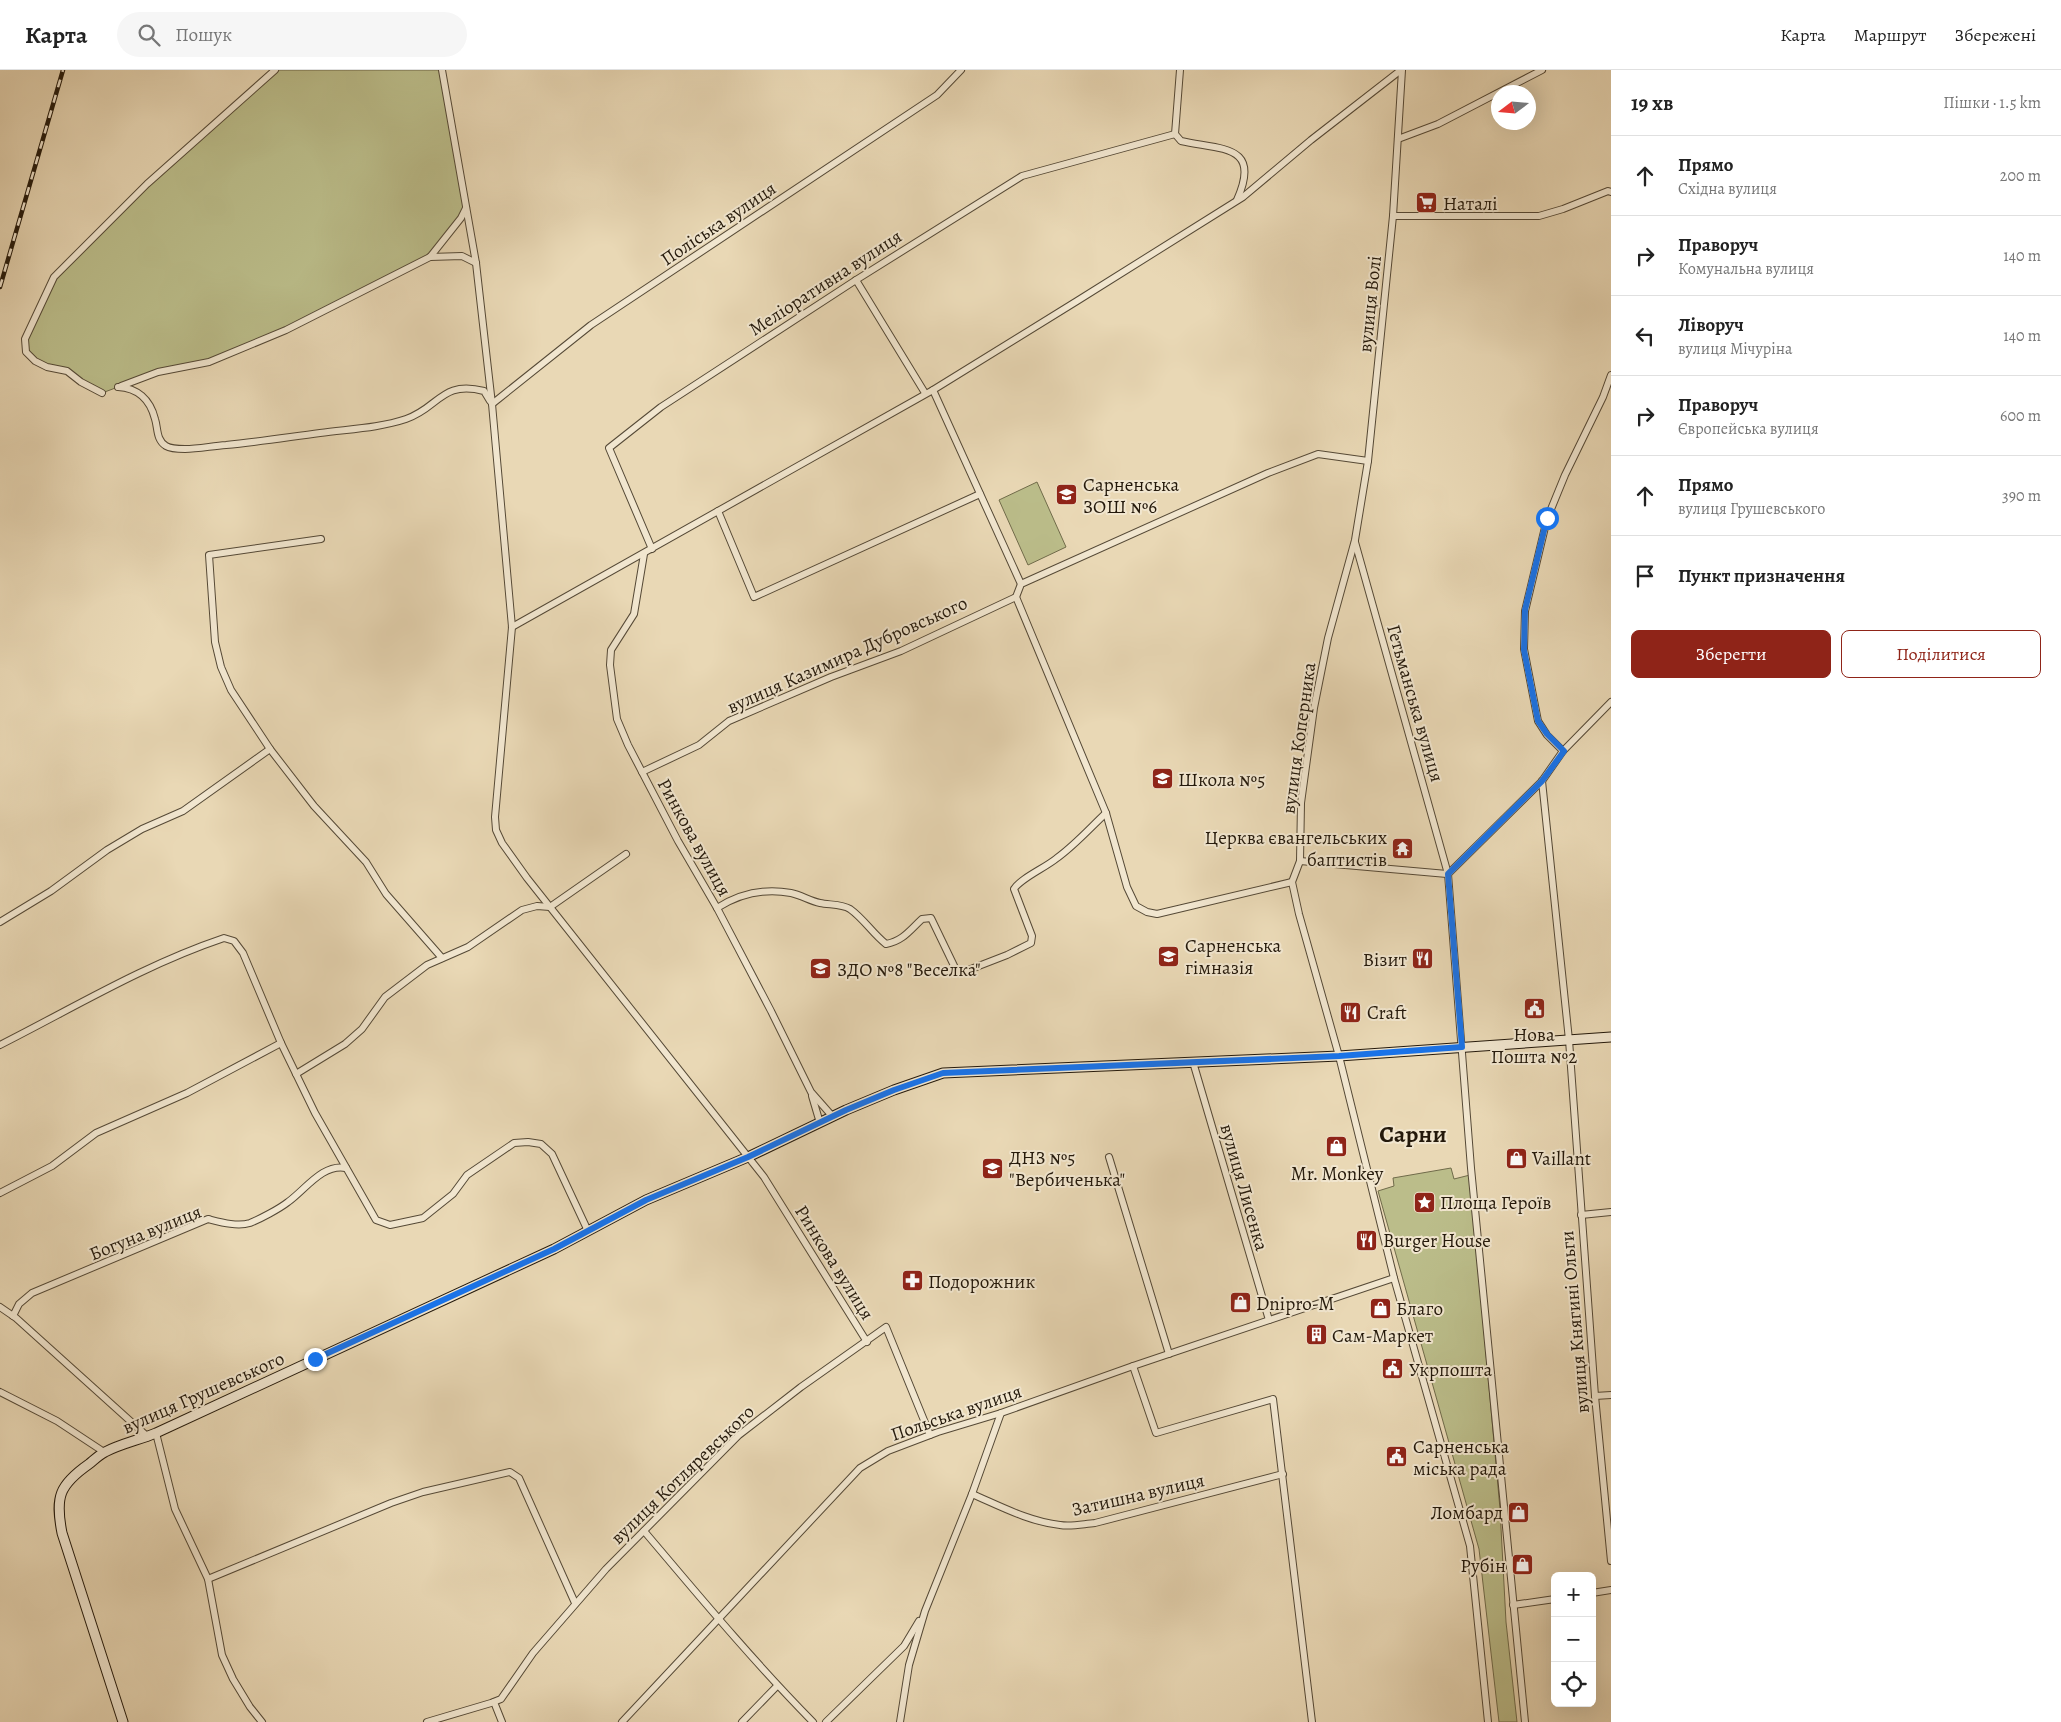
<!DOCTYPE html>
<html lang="uk">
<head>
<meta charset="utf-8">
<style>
  body { margin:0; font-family:Alegreya,serif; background:#f6f6f6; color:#222 }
  .controls { position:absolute; right:15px; bottom:15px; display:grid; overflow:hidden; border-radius:8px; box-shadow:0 5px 20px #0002 }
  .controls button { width:45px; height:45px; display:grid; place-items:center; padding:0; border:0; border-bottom:1px solid #e0e0e0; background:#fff; color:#222; font:25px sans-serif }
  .compass { position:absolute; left:1491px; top:15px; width:45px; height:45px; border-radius:50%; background:#fff; box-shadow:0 5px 20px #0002; rotate:254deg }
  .stop { position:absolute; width:15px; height:15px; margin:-11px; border:4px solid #1a73e8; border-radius:50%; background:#fff }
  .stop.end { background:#1a73e8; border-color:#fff; box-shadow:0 1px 5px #0008 }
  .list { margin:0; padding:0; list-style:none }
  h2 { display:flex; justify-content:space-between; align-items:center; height:65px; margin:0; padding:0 20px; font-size:21px }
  h2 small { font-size:16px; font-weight:400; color:#767676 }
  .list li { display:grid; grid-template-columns:32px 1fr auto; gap:15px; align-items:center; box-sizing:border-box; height:80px; padding:0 20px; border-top:1px solid #e0e0e0 }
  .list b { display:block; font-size:19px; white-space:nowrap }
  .list p { margin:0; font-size:16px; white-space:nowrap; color:#767676 }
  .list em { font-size:16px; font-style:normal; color:#767676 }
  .actions { display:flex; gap:10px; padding:15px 20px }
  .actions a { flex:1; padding:11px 0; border:1px solid #8f2418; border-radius:8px; text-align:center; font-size:18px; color:#8f2418 }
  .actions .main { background:#8f2418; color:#fff }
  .icon { flex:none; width:28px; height:28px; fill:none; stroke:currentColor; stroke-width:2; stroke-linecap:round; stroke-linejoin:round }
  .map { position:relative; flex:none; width:1611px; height:1652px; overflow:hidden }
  header { display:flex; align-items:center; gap:30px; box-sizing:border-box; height:70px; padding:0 25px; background:#fff; border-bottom:1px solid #e0e0e0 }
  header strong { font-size:24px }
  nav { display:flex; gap:28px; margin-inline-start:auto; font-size:18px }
  .search { width:350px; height:45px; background:#f6f6f6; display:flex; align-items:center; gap:12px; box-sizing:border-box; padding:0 18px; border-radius:28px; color:#767676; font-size:19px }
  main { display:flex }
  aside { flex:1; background:#fff }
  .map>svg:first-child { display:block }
  .green { fill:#bbbd8a; stroke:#706b4a }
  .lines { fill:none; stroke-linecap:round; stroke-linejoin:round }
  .minor-casing { stroke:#554936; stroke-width:8 }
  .secondary-casing { stroke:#24190b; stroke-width:11 }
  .minor { stroke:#f1e6cf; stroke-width:6 }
  .secondary { stroke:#f1e6cf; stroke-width:9 }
  .rail-casing { stroke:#24190b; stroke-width:4.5 }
  .rail { stroke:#f1e6cf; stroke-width:2.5; stroke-dasharray:8; stroke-linecap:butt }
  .route { stroke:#1a73e8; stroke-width:6 }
  .labels { text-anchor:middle; stroke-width:4; stroke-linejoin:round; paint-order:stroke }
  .poi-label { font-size:19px; fill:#24190b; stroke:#f1e6cf; text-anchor:start }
  .street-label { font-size:19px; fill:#24190b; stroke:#f1e6cf }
  .district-label { font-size:24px; font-weight:bold; fill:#24190b; stroke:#f1e6cf }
</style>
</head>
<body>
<header>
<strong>Карта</strong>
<div class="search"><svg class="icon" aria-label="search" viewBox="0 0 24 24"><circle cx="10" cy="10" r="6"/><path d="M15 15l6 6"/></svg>Пошук</div>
<nav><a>Карта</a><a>Маршрут</a><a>Збережені</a></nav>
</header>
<main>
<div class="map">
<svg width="1611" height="1652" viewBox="0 0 1611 1652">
  <rect width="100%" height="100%" fill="#e9d8b5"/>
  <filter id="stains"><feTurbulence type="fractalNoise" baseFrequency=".004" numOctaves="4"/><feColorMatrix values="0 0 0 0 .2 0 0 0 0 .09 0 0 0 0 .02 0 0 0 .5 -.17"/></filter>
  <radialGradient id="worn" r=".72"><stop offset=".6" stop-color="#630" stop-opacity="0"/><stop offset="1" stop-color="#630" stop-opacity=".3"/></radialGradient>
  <!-- green -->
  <g class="green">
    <path d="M 275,0 L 442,0 L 466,137 L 430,187 L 339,233 L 209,292 L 158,302 L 102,323 L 75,305 L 47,297 L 26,282 L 25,269 L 54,207 L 112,149 Z"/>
    <path d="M 1037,412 L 1066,477 L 1028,495 L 999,430 Z"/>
    <path d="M 1451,1098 L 1454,1109 L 1470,1105 L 1500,1439 L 1506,1552 L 1517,1652 L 1499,1652 L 1479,1479 L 1378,1121 L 1394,1116 L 1393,1108 Z"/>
  </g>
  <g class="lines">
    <defs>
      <g id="minor">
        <path d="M 442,0 L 476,193 L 492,334 L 512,557 L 495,747 L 496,760 L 502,773 L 527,808 L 764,1107 L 867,1272"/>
        <path d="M 1180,0 L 1175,64 L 1181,71 C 1221,80 1262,74 1237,130"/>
        <path d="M 1402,0 L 1393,146 L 1368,391 L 1355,470 L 1328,568 L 1314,638 L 1301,733 L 1300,791 L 1292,812 L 1299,844 L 1339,986 L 1394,1208 L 1470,1476 L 1488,1652"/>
        <path d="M 1398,69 L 1438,54 L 1542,0"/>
        <path d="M 1393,146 L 1539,146 L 1563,139 L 1608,121 L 1611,122"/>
        <path d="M 430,187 L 462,186 L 476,193"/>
        <path d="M 856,210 L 925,323"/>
        <path d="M 121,316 L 158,302 L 209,292 L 286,260 L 430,187 L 461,148 L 466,138"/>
        <path d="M 118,317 C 137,318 150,329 155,349 C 158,358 156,370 166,376 C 171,379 178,379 185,379 C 198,379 212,376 226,375 C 258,372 289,367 320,363 C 349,359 379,358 406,349 C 439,338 441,310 484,321 L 490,331"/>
        <path d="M 933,320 L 1021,514"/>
        <path d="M 102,323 L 81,312 L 67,301 L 47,297 L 35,291 L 26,282 L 25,269 L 54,207 L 147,114 L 275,0"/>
        <path d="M 492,334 L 591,255 L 937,25 L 961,0"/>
        <path d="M 718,441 L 754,527 L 980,424"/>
        <path d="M 321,469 L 209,485 L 215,572 L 221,597 L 231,620 L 270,679 L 314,736 L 366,792 L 386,824 L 442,888"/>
        <path d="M 1355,472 L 1448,804 L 1471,1098 L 1525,1652"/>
        <path d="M 652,479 L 609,378 L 661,337 L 856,210 L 1022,106 L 1175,64"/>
        <path d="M 644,484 L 634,544 L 611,580 L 610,595 L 617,649 L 628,675 L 678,771 L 717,838 L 771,941 L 811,1022 L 833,1047"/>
        <path d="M 1016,527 L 1106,743 L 1127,817 L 1136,836 L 1147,842 L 1157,844 L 1292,812"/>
        <path d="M 512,557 L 933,320 L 1077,231 L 1243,127 L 1311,70 L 1401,0"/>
        <path d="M 1563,681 L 1547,665 L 1538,651 L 1524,579 L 1525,541 L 1547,449 L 1565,405 L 1603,327 L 1611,305"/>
        <path d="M 642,702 L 699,675 L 729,651 L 831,607 L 901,581 L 1016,527 L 1021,514 L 1268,403 L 1318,384 L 1368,391"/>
        <path d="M 1542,711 L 1569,970 L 1595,1326 L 1611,1491"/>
        <path d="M 1300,791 L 1447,804"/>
        <path d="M 1448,804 L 1542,711 L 1563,681 L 1611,632"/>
        <path d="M 717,838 C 739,824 764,818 791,823 C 801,825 810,831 820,833 C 829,835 842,834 850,839 C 864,849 873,864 886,874 C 903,871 910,860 922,849 L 931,848 L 958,904 L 1007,885 L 1031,873 L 1032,866 L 1014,819 C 1021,808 1045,798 1057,788 C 1075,775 1090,758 1106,743"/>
        <path d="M 0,852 L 51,821 L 107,780 L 142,759 L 183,741 L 270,679"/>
        <path d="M 0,975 C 75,937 144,895 224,868 L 234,871 L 243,883 L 281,973 L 315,1043 L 376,1150 L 390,1155 L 423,1148 L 453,1124 L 467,1105 L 514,1073 L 528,1072 L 541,1074 L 552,1084 L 588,1161"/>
        <path d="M 1193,992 L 1269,1250"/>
        <path d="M 296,1004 L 345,974 L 362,959 L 385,927 L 427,895 L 468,877 L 522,840 L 537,836 L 550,837 L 626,784"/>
        <path d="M 812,1026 L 820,1053"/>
        <path d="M 1109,1087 L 1169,1284"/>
        <path d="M 0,1123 L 52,1096 L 96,1063 L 187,1023 L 281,973"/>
        <path d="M 1581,1145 L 1611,1142"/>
        <path d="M 0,1237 L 16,1248 L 148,1367"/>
        <path d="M 13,1246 L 19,1234 L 32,1223 L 208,1149 C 220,1152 237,1157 250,1153 C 260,1149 279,1139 288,1132 C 305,1120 323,1093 346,1098"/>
        <path d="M 1133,1296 L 1156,1363 L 1273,1329 L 1312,1652"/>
        <path d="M 0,1322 L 57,1351 L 104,1382"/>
        <path d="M 1595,1326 L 1611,1325"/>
        <path d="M 156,1363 L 175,1439 L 208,1509 L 222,1585 L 233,1609 L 250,1637 L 262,1652"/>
        <path d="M 972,1424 C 1000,1436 1030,1452 1060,1455 C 1071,1457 1083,1454 1095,1453 L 1283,1404"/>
        <path d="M 644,1461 C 699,1526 753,1591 813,1652"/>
        <path d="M 208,1509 L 391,1433 L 423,1422 L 510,1402 L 519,1408 L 575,1533"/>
        <path d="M 1592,1523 L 1611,1520"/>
        <path d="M 1513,1535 L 1555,1529"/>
        <path d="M 494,1632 L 502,1652"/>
        <path d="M 427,1652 L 491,1633 L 501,1629 L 533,1583 L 606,1499 L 739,1365 L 801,1317 L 886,1257 L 930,1365"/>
        <path d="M 622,1652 L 860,1398 L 888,1381 L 938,1362 L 1001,1343 L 1133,1296 L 1394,1208"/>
        <path d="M 742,1652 L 777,1616"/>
        <path d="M 826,1652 L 904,1576 L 919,1551"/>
        <path d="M 900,1652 L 909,1595 L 925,1541 L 972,1424 L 1001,1343"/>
      </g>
      <path id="secondary" d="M 123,1652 L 62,1463 C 55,1427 59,1415 89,1394 C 94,1390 99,1385 105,1382 C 120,1374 139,1370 156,1363 L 554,1179 L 646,1130 L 748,1087 L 846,1040 L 894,1020 L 943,1003 L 1339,986 L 1611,967"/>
    </defs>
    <!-- minor casing -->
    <use href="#minor" class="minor-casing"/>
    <!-- secondary casing -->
    <use href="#secondary" class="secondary-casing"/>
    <!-- minor -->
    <use href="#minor" class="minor"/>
    <!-- secondary -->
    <use href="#secondary" class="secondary"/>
    <defs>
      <path id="rail" d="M 0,217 L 63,0"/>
    </defs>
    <!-- rail casing -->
    <use href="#rail" class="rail-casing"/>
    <!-- rail -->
    <use href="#rail" class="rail"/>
  </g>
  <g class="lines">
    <!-- route -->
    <path class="route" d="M 315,1289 L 554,1179 L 646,1130 L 748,1087 L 846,1040 L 894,1020 L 943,1003 L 1339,986 L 1462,977 L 1448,804 L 1542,711 L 1564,681 L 1547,664 L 1538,651 L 1524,580 L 1525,540 L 1547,448"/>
  </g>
  <!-- icons -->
  <defs>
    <symbol id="supermarket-square" viewBox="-11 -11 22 22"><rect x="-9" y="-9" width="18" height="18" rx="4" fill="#8f2418" stroke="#f1e6cf"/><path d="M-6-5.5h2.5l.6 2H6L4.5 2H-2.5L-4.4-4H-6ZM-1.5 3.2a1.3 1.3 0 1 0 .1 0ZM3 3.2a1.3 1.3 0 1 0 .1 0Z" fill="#fff"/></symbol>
    <symbol id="school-square" viewBox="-11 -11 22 22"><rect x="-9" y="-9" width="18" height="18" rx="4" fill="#8f2418" stroke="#f1e6cf"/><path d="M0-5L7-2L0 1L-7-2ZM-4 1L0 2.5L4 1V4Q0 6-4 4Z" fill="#fff"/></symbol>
    <symbol id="temple-square" viewBox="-11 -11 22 22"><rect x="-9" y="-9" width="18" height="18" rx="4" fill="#8f2418" stroke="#f1e6cf"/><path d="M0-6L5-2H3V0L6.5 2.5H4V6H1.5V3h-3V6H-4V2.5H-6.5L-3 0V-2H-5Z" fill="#fff"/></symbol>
    <symbol id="restaurant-square" viewBox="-11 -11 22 22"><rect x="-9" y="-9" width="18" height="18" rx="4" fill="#8f2418" stroke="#f1e6cf"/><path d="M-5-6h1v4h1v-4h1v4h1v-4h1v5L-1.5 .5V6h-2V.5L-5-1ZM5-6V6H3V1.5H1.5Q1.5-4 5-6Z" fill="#fff"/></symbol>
    <symbol id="civic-square" viewBox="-11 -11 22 22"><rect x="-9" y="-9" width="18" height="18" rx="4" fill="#8f2418" stroke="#f1e6cf"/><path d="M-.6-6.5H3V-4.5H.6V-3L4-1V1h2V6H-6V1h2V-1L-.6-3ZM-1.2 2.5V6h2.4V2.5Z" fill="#fff"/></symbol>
    <symbol id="shop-square" viewBox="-11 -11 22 22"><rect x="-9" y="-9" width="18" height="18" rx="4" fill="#8f2418" stroke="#f1e6cf"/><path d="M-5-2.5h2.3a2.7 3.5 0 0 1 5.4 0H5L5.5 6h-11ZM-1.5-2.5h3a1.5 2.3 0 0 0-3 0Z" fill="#fff"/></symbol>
    <symbol id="sight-square" viewBox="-11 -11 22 22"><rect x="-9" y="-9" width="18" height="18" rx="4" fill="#8f2418" stroke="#f1e6cf"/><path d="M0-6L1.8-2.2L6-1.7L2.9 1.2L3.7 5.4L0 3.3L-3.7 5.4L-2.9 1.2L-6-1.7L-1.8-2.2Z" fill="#fff"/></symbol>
    <symbol id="pharmacy-square" viewBox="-11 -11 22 22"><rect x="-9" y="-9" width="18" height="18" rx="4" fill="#8f2418" stroke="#f1e6cf"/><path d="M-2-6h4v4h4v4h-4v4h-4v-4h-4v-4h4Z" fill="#fff"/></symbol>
    <symbol id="building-square" viewBox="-11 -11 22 22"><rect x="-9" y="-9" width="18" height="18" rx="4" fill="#8f2418" stroke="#f1e6cf"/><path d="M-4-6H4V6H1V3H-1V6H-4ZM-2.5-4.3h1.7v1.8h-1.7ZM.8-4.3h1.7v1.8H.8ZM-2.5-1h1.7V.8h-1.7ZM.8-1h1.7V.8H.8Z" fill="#fff"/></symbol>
  </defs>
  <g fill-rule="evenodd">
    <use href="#supermarket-square" x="1414" y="120" width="25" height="25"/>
    <use href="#school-square" x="1054" y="412" width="25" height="25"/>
    <use href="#school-square" x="1150" y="696" width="25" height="25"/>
    <use href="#temple-square" x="1390" y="766" width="25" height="25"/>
    <use href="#school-square" x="1156" y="874" width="25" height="25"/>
    <use href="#restaurant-square" x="1410" y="876" width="25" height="25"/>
    <use href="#school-square" x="808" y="886" width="25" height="25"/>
    <use href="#civic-square" x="1522" y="926" width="25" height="25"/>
    <use href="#restaurant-square" x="1338" y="930" width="25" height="25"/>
    <use href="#shop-square" x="1324" y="1064" width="25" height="25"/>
    <use href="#shop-square" x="1504" y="1076" width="25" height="25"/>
    <use href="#school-square" x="980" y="1086" width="25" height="25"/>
    <use href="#sight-square" x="1412" y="1120" width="25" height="25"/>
    <use href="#restaurant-square" x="1354" y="1158" width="25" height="25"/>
    <use href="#pharmacy-square" x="900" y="1198" width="25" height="25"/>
    <use href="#shop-square" x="1228" y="1220" width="25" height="25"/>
    <use href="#shop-square" x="1368" y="1226" width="25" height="25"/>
    <use href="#building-square" x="1304" y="1252" width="25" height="25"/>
    <use href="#civic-square" x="1380" y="1286" width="25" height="25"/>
    <use href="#civic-square" x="1384" y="1374" width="25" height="25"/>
    <use href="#shop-square" x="1506" y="1430" width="25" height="25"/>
    <use href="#shop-square" x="1510" y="1482" width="25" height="25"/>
  </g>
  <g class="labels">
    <!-- poi labels -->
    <g class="poi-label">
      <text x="1443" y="140">Наталі</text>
      <text x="1083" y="421">Сарненська<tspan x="1083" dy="22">ЗОШ №6</tspan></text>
      <text x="1178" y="716">Школа №5</text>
      <text x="1387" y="774" text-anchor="end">Церква євангельських<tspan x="1387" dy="22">баптистів</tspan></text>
      <text x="1185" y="882">Сарненська<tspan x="1185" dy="22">гімназія</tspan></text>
      <text x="1407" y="896" text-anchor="end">Візит</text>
      <text x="837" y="906">ЗДО №8 "Веселка"</text>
      <text x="1367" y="949">Craft</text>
      <text x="1534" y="971" text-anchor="middle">Нова<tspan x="1534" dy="22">Пошта №2</tspan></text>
      <text x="1009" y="1094">ДНЗ №5<tspan x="1009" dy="22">"Вербиченька"</tspan></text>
      <text x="1532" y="1095">Vaillant</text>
      <text x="1337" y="1110" text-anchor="middle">Mr. Monkey</text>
      <text x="1440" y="1139">Площа Героїв</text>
      <text x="1383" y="1177">Burger House</text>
      <text x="928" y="1218">Подорожник</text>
      <text x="1256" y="1240">Dnipro-M</text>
      <text x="1396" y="1245">Благо</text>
      <text x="1332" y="1272">Сам-Маркет</text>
      <text x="1409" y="1306">Укрпошта</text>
      <text x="1413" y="1383">Сарненська<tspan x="1413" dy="22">міська рада</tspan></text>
      <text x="1503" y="1449" text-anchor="end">Ломбард</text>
      <text x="1506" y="1502" text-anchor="end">Рубін</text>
    </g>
    <!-- street labels -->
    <g class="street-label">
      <text transform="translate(718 153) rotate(-34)" y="7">Поліська вулиця</text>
      <text transform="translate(825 212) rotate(-33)" y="7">Меліоративна вулиця</text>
      <text transform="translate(1369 234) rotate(-84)" y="7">вулиця Волі</text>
      <text transform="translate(847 584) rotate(-24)" y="7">вулиця Казимира Дубровського</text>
      <text transform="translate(1416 633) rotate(74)" y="7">Гетьманська вулиця</text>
      <text transform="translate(1298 668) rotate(-82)" y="7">вулиця Коперника</text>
      <text transform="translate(695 767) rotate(61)" y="7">Ринкова вулиця</text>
      <text transform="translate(1245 1117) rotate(74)" y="7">вулиця Лисенка</text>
      <text transform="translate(145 1162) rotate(-22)" y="7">Богуна вулиця</text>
      <text transform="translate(835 1192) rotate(58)" y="7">Ринкова вулиця</text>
      <text transform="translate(1574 1252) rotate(-95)" y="7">вулиця Княгині Ольги</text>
      <text transform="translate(203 1322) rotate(-24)" y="7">вулиця Грушевського</text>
      <text transform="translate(956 1342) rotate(-19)" y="7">Польська вулиця</text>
      <text transform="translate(682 1404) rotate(-44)" y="7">вулиця Котляревського</text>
      <text transform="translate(1138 1424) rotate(-13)" y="7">Затишна вулиця</text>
    </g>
    <!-- district labels -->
    <g class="district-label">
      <text x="1413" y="1072">Сарни</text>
    </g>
  </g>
  <rect width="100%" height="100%" filter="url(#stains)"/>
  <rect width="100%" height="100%" fill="url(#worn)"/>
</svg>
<div class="controls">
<button>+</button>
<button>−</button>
<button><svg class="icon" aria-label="locate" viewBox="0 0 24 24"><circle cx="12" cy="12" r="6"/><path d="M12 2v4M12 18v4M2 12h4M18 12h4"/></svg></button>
</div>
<svg class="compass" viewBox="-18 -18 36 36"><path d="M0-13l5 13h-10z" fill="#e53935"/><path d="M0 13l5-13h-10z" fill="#767676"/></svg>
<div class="stop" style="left:1547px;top:448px"></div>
<div class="stop end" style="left:315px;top:1289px"></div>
</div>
<aside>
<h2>19 хв<small>Пішки · 1.5 km</small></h2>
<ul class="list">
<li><svg class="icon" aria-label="ahead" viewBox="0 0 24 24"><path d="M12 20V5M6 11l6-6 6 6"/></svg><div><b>Прямо</b><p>Східна вулиця</p></div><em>200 m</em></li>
<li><svg class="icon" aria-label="right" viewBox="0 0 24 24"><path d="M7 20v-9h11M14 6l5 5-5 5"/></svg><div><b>Праворуч</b><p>Комунальна вулиця</p></div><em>140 m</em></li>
<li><svg class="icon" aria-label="left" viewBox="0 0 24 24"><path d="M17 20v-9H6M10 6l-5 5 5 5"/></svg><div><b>Ліворуч</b><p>вулиця Мічуріна</p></div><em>140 m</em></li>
<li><svg class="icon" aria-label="right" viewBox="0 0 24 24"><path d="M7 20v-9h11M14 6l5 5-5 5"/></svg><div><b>Праворуч</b><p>Європейська вулиця</p></div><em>600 m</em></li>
<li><svg class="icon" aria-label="ahead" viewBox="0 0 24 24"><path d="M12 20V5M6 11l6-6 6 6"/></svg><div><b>Прямо</b><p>вулиця Грушевського</p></div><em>390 m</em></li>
<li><svg class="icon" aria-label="arrive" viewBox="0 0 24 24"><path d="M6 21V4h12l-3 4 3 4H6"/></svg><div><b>Пункт призначення</b></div></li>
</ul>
<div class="actions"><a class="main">Зберегти</a><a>Поділитися</a></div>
</aside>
</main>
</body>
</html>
